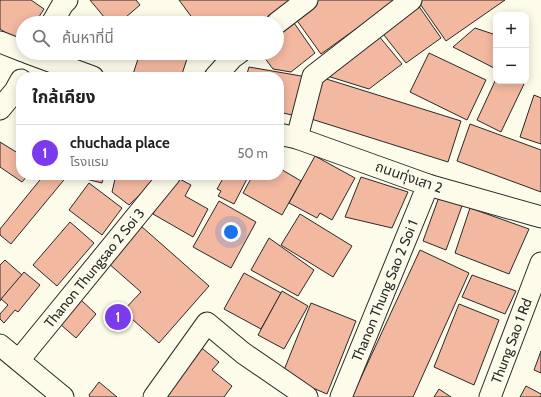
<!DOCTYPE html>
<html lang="th">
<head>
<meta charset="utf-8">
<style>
  body { margin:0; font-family:Cabin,"Noto Sans Thai",sans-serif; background:#f6f6f6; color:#222 }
  .controls { position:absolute; right:12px; top:12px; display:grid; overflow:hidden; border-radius:8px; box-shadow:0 2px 10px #0003 }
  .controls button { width:36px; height:36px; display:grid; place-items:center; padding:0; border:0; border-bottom:1px solid #e0e0e0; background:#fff; color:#222; font:20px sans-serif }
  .you { position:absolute; left:231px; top:232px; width:14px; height:14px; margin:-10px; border:3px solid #fff; border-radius:50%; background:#1a73e8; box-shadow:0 0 0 6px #1a73e833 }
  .badge { display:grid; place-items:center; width:26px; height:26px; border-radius:50%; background:#7c3aed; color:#fff; font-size:13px; font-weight:700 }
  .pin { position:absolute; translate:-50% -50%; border:2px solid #fff; box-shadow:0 1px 4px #0006 }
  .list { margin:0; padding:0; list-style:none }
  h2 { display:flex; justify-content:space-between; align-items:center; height:52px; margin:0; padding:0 16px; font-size:17px }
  h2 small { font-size:13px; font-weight:400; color:#767676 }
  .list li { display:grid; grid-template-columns:26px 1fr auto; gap:12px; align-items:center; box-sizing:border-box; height:56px; padding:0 16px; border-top:1px solid #e0e0e0 }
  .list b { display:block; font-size:15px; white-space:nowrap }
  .list p { margin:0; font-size:13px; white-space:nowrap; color:#767676 }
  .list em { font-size:13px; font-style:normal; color:#767676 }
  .icon { flex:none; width:22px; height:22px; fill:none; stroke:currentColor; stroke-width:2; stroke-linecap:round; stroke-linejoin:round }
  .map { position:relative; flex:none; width:541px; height:397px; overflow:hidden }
  .search { position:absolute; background:#fff; box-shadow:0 2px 10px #0003; left:16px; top:16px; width:268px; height:44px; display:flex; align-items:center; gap:10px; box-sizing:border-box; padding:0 14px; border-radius:22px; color:#767676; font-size:15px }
  .panel { position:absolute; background:#fff; box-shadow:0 2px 10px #0003; left:16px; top:72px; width:268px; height:108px; border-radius:16px }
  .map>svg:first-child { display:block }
  .building { fill:#f2b8a0; stroke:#2b2b2b }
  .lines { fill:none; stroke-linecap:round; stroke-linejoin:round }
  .minor-casing { stroke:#2b2b2b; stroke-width:23 }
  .minor { stroke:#fdfbea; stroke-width:21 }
  .labels { text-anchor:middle; stroke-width:3; stroke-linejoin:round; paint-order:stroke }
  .street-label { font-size:14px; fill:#2b2b2b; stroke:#fdfbea }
</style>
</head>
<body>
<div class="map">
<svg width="541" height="397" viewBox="0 0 541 397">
  <rect width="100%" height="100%" fill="#fdfbea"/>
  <!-- building -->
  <g class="building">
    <path d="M 0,0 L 31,0 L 44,9 L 35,23 L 23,23 L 23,41 L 22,43 L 0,29 Z"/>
    <path d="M 90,0 L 136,0 L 140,5 L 119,23 L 109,23 Z"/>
    <path d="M 179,0 L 300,0 L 268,23 L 196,23 Z"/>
    <path d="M 314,0 L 396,0 L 321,54 L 293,15 Z"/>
    <path d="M 420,0 L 505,0 L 446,41 L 418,1 Z"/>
    <path d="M 418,5 L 441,38 L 406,63 L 380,30 Z"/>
    <path d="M 292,20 L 315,53 L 291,72 L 273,69 L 261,53 L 277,53 L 277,31 Z"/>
    <path d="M 475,28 L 496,35 L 496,69 L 453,47 Z"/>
    <path d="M 378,35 L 402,64 L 369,89 L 324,75 Z"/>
    <path d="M 140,53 L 189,53 L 181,77 L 132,77 Z"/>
    <path d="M 429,53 L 486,80 L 467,120 L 410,92 Z"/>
    <path d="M 249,67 L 307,77 L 296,116 L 279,112 L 279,77 L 246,77 Z"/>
    <path d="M 320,77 L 461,121 L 448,162 L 308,118 Z"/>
    <path d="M 496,79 L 496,81 L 518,81 L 524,84 L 501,132 L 477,120 Z"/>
    <path d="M 534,95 L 541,98 L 541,144 L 520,137 Z"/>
    <path d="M 470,124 L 541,150 L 541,192 L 457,161 Z"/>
    <path d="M 0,142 L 21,155 L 21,175 L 28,175 L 22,182 L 0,167 Z"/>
    <path d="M 315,156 L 355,178 L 332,220 L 320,213 L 317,218 L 289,203 Z"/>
    <path d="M 279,168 L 301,181 L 282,215 L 243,193 L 253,175 L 279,175 Z"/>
    <path d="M 44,175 L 68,175 L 11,244 L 0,235 L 0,229 Z"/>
    <path d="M 87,175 L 104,175 L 102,183 L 86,179 Z"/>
    <path d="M 116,175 L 161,175 L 129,205 L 112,192 Z"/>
    <path d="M 225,175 L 249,175 L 234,204 L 218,196 L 221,191 L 217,189 Z"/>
    <path d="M 174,176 L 191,185 L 185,196 L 208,209 L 193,237 L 153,214 Z"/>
    <path d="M 361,177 L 408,192 L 392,228 L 345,217 Z"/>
    <path d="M 89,183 L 122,208 L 102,235 L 69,210 Z"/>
    <path d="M 439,197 L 462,206 L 446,250 L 423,241 Z"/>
    <path d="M 219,201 L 256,222 L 231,268 L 193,247 Z"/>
    <path d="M 470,208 L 529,229 L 509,274 L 455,253 Z"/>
    <path d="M 300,214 L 352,246 L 333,277 L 281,245 Z"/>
    <path d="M 70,222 L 94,243 L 57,286 L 33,265 Z"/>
    <path d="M 141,226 L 209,286 L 159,343 L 123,311 L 141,292 L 108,263 Z"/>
    <path d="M 269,238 L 314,270 L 298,296 L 251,270 Z"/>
    <path d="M 420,250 L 469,273 L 413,397 L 352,397 Z"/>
    <path d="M 5,260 L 22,275 L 0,301 L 0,265 Z"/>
    <path d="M 24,272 L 40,285 L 18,312 L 15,310 L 4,323 L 0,319 L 0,314 L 8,305 L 1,299 Z"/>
    <path d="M 244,273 L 281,293 L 261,329 L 224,309 Z"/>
    <path d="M 472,275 L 516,291 L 505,314 L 462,297 Z"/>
    <path d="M 282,291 L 308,306 L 284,349 L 258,335 Z"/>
    <path d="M 81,300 L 96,314 L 76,338 L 60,324 Z"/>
    <path d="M 311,303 L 356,321 L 327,394 L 282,375 Z"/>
    <path d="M 459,304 L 499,320 L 474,385 L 434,367 Z"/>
    <path d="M 198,345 L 219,362 L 212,370 L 232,386 L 224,397 L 168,397 L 161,391 Z"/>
    <path d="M 541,351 L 541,373 L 534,370 Z"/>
    <path d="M 99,382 L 117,397 L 90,397 L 89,395 Z"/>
    <path d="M 526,386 L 541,394 L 541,397 L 520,397 Z"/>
    <path d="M 439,389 L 451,397 L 434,397 Z"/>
  </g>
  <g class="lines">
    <defs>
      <g id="minor">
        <path d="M 52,23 L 63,4 L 67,0"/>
        <path d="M 277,23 L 307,0"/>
        <path d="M 0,42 L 23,51"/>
        <path d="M 28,53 L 93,77"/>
        <path d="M 215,77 L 232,58 L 239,53"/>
        <path d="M 0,109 L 15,91 L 21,80"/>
        <path d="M 279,134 L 297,138 L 428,185 L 541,217"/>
        <path d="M 297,138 L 313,76 L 411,0"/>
        <path d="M 0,345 L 63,397"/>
        <path id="s1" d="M 19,360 L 170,175"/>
        <path d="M 154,397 L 207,323 L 243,353 L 307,397"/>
        <path id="s2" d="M 341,397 L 428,185"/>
        <path id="s3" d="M 490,397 L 541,263"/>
      </g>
    </defs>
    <!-- minor casing -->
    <use href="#minor" class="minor-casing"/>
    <!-- minor -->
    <use href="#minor" class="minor"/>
  </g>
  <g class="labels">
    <!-- street labels -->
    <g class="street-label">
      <text transform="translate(409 177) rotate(19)" y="5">ถนนทุ่งเสา 2</text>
      <text dy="5" stroke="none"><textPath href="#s1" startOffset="119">Thanon Thungsao 2 Soi 3</textPath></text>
      <text dy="5" stroke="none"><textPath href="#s2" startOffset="115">Thanon Thung Sao 2 Soi 1</textPath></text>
      <text dy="5" stroke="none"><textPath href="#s3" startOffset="60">Thung Sao 1 Rd</textPath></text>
    </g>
  </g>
</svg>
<div class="controls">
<button>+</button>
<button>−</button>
</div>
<div class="you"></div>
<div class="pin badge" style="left:118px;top:317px">1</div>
<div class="search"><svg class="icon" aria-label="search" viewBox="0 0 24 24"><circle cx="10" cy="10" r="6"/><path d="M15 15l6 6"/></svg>ค้นหาที่นี่</div>
<section class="panel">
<h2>ใกล้เคียง<small></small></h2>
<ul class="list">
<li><span class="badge">1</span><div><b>chuchada place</b><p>โรงแรม</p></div><em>50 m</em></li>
</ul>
</section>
</div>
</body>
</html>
